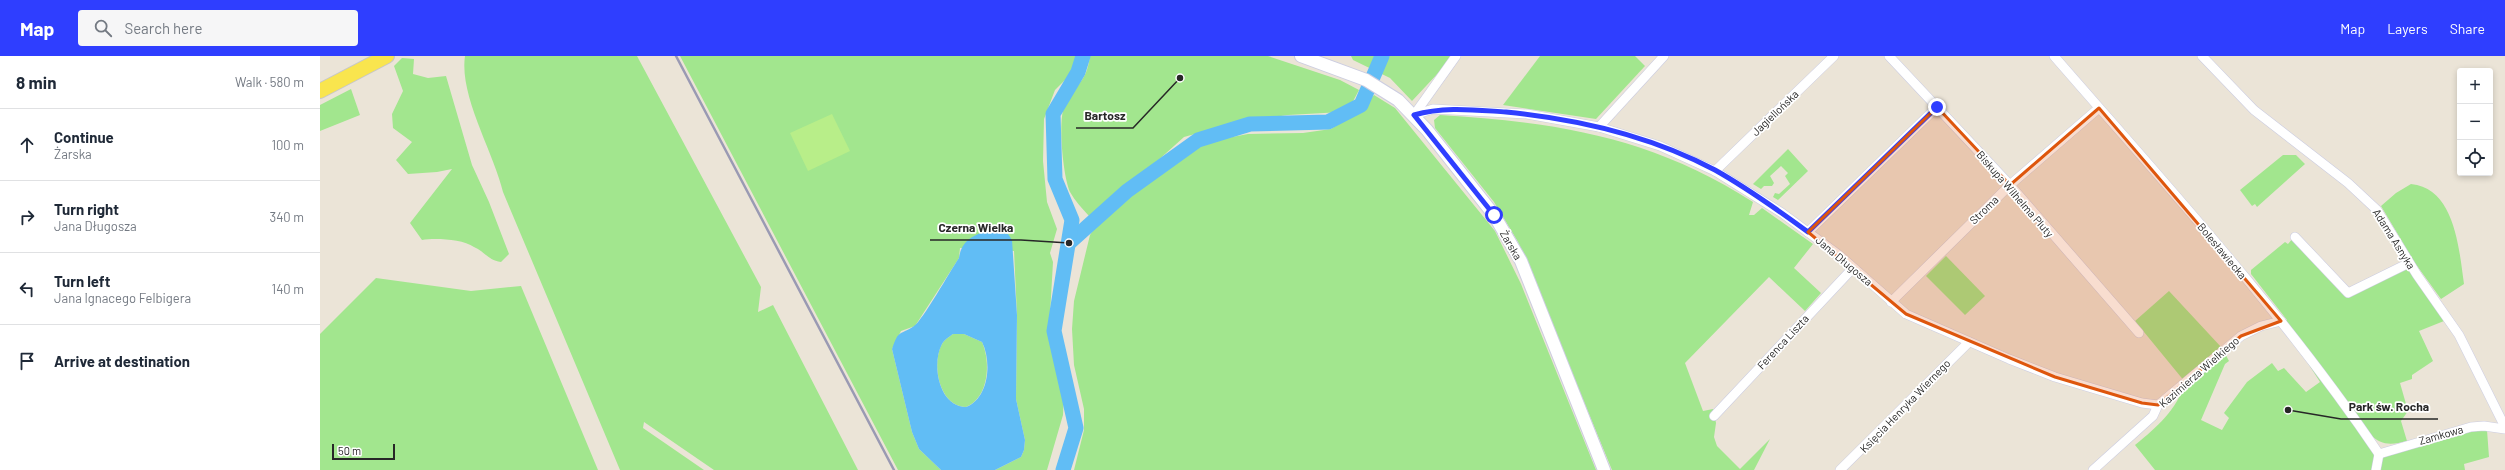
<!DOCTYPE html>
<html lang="en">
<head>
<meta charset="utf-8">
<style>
  body { margin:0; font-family:Barlow,sans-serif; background:#f6f6f7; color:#1f2937 }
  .controls { position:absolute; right:12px; top:12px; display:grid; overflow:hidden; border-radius:4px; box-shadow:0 2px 6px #0003 }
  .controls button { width:36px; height:36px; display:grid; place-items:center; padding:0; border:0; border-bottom:1px solid #e0e1e3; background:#fff; color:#1f2937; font:20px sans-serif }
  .scale { position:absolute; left:12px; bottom:10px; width:63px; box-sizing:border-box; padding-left:4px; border:2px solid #272727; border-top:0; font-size:11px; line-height:14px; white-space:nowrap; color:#272727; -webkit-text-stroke:3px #fff; paint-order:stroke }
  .stop { position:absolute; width:12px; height:12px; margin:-9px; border:3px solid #2f3eff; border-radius:50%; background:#fff }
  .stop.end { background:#2f3eff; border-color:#fff; box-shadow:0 1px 4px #0008 }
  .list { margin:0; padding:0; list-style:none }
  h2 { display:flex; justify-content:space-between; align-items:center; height:52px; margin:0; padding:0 16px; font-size:17px }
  h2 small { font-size:13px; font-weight:400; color:#747a83 }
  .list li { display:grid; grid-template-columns:26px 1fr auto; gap:12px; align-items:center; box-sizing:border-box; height:72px; padding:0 16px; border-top:1px solid #e0e1e3 }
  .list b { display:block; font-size:15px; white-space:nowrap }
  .list p { margin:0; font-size:13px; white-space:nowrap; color:#747a83 }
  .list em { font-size:13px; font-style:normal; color:#747a83 }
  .icon { flex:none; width:22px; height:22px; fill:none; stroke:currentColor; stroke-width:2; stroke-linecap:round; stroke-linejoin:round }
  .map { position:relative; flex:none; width:2185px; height:414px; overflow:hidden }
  header { display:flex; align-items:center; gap:24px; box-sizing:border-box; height:56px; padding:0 20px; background:#2f3eff; color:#fff }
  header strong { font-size:19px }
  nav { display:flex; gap:22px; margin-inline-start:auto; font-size:14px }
  .search { width:280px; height:36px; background:#f6f6f7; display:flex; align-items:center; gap:10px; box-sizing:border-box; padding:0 14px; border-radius:4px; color:#747a83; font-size:15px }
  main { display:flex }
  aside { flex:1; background:#fff }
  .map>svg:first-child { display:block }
  .green { fill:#a2e68e }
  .pitch { fill:#b8ee89 }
  .water { fill:#61bdf5; fill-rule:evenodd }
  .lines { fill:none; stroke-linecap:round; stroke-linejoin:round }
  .river { stroke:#61bdf5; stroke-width:15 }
  .street-casing { stroke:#cccde1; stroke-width:10 }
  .secondary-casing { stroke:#cccde1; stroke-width:14 }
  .primary-casing { stroke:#c7c7c7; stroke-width:16 }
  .street { stroke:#fff; stroke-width:9 }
  .secondary { stroke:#fff; stroke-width:12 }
  .primary { stroke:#f9e54e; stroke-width:14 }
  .rail { stroke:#9a9ab3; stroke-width:2.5 }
  .route { stroke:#2f3eff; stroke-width:5 }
  .marked { fill:#de560d; fill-opacity:0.2; stroke:#de560d; stroke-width:3; stroke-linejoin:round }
  .labels { text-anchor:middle; stroke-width:3.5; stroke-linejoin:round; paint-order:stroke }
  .street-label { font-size:11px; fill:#272727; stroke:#fff }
  .leader { fill:none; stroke:#272727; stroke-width:1.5 }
  .callout-dot { fill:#272727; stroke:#fff; stroke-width:1.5 }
  .callout-label { font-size:12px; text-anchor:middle; font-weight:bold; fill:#272727; stroke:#fff; stroke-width:3.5; stroke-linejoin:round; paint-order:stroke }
</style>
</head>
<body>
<header>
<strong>Map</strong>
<div class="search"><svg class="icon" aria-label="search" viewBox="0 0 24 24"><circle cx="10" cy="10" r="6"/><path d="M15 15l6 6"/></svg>Search here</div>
<nav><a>Map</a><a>Layers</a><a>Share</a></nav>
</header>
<main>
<aside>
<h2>8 min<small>Walk · 580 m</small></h2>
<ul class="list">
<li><svg class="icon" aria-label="ahead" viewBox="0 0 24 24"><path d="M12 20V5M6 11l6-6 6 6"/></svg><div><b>Continue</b><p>Żarska</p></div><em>100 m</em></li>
<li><svg class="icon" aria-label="right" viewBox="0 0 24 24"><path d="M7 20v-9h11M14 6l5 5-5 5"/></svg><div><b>Turn right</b><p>Jana Długosza</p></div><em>340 m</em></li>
<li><svg class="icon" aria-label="left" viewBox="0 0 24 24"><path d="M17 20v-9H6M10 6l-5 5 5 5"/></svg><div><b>Turn left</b><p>Jana Ignacego Felbigera</p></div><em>140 m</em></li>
<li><svg class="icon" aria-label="arrive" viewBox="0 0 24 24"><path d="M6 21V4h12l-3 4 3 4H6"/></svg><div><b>Arrive at destination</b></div></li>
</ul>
</aside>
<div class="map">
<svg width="2185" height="414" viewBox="0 0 2185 414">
  <rect width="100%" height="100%" fill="#ebe4d7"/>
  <!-- green -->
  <g class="green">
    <path d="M 145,0 L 317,0 L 441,231 L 438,256 L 453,249 L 538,414 L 394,414 L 324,366 L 323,372 L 384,414 L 300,414 L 183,136 C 174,97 139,40 145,0 Z"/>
    <path d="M 360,0 L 756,0 L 753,16 L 735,34 L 724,63 L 723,105 L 727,146 L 737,173 L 730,197 L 733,206 L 729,276 L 744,337 L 743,359 L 727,414 L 675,414 L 701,401 L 704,394 L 705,384 L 696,343 L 697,259 L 694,195 L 640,192 L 639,202 L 595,270 L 581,275 L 572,293 L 592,376 L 599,393 L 621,414 L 578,414 Z"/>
    <path d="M 770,0 L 948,0 L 1020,24 L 1039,34 L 1030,51 L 1022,56 L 968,59 L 918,66 L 864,81 L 805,134 L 769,160 C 762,152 755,145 750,136 C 743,120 738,67 744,51 C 753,28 766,30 770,0 Z"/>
    <path d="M 1031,0 L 1134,0 L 1092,45 L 1070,22 L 1033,4 Z"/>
    <path d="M 1220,0 L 1315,0 L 1325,10 L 1276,63 L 1183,49 Z"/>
    <path d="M 82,2 L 94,3 L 93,18 L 108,22 L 126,20 L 152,109 L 169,146 L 189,198 L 181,206 C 168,204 165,196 154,191 C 142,183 115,182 102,184 L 90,167 L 132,113 L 117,116 L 88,118 L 76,104 L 92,86 L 73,72 L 72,58 L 83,35 L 74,10 Z"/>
    <path d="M 31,33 L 40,59 L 0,75 L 0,49 Z"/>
    <path d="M 1054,39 L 1075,52 L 1175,175 L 1201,228 L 1276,414 L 754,414 L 764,374 L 764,353 L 754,309 L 752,273 L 754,245 L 770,179 L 780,164 L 808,139 L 869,93 L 886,86 L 928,78 L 983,77 L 1011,73 L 1041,54 Z"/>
    <path d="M 1120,59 C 1237,66 1332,81 1433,146 L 1429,159 L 1434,159 L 1442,152 L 1493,188 L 1474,212 L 1501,237 L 1485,255 L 1449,221 L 1365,307 L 1383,355 L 1393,353 L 1396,367 L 1394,381 L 1397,390 L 1420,413 L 1450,383 L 1434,414 L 1292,414 L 1198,186 L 1174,146 L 1115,72 L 1114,64 Z"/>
    <path d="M 1468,93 L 1488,115 L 1458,144 L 1453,141 L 1455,137 L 1459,138 L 1470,128 L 1465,120 L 1468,117 L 1461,110 L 1450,120 L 1454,127 L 1452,130 L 1444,130 L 1441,133 L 1433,128 Z"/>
    <path d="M 1963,99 L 1976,99 L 1985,108 L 1937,151 L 1935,148 L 1932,150 L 1920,134 Z"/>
    <path d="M 2091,128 C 2135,132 2139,193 2144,228 L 2121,243 L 2095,207 L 2061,150 L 2076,137 Z"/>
    <path d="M 1973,182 L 2023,236 L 2088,211 L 2124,265 L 2099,275 L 2113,305 L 2092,319 L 2092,323 L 2080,327 L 2088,355 L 2081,365 L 2087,385 C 2072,389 2061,390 2050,378 L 2060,399 L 2154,373 L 2167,374 L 2169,401 L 2144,408 L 2145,414 L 1835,414 L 1815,389 C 1837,371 1857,354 1865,326 L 1815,265 L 1849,235 L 1902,292 L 1909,305 L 1905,308 L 1881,364 L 1902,374 L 1909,362 L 1904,357 L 1927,326 L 1952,307 L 1958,315 L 1964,312 L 1986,336 L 2000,326 L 1962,267 L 1967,264 L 1931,218 L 1931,214 L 1965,186 L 1968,188 Z"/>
    <path d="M 1626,200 L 1665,240 L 1645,259 L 1606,220 Z"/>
    <path d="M 56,222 L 151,235 L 201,230 L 278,414 L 0,414 L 0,278 Z"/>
    <path d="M 633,278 L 644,278 L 662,286 C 671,306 669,342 646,351 C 619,351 611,307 622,288 C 625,283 629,281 633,278 Z"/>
  </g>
  <!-- pitch -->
  <path class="pitch" d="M 512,58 L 530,95 L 488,115 L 470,77 Z"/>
  <!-- water -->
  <path class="water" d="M 666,175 L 688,178 L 692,184 L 697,259 L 696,343 L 705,384 L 704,394 L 701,401 L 675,414 L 621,414 L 599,393 L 592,376 L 572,293 C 579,272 580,280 594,270 C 603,264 630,215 639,202 C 641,186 651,180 666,175 ZM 633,278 L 644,278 L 662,286 C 672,306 669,342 646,351 C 619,351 611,308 622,288 C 625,283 629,281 633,278 Z"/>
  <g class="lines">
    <!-- river -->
    <g class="river">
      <path d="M 749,187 L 807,135 L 878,84 L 930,68 L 1008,66 L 1041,49 L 1062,0"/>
      <path d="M 743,414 L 756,372 L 734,275 L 752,164 L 735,123 L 733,58 L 758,16 L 763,0"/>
    </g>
    <defs>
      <g id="street">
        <path d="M 1569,0 L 1690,129 L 1819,277"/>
        <path d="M 1734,0 C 1846,129 1963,256 2059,398"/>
        <path d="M 1882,0 L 1934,54 L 2028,127 L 2057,154 L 2097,219 L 2139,279 L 2185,371"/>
        <path d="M 1094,59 L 1113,53 L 1207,58 L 1279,71 L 1340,90 L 1395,115 L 1462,157 L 1519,199 L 1586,258 L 1689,303 L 1735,321 L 1822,347 L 1838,349"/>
        <path d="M 1094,59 L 1136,0"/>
        <path d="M 1279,71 L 1344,0"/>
        <path d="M 1395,115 L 1514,0"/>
        <path d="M 1488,176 L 1617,51"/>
        <path d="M 1975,181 L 2028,237 L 2089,207"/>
        <path d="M 1571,246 L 1690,129 L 1779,52"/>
        <path d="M 1394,360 L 1533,212"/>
        <path d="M 2059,398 L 2151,371 L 2164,370 L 2185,373"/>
        <path d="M 1520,414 L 1649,286"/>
        <path d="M 1773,414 L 1833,360 L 1838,349 L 1921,280 L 1941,270 L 1961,265"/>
        <path d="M 2056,414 L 2059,398"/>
      </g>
      <path id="secondary" d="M 981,0 L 1046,24 L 1078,44 L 1107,74 L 1174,159 L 1201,205 L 1284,414"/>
      <path id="primary" d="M 0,35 L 67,0"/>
    </defs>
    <!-- street casing -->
    <use href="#street" class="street-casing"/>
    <!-- secondary casing -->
    <use href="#secondary" class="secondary-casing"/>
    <!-- primary casing -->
    <use href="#primary" class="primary-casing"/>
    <!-- street -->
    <use href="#street" class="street"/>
    <!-- secondary -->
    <use href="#secondary" class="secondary"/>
    <!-- primary -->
    <use href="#primary" class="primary"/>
    <!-- rail -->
    <path class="rail" d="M 356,0 L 574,414"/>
  </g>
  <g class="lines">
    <!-- route -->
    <path class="route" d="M 1174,159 L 1094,59 C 1124,50 1155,54 1186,56 C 1258,63 1331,80 1395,114 C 1427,132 1458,154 1488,176 L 1617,51"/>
  </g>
  <!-- marked area -->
  <path class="marked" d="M 1617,51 L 1690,129 L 1779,52 L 1961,265 L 1921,280 L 1838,349 L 1822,347 L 1735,321 L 1586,258 L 1488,176 Z"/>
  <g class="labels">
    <!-- street labels -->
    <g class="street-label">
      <text transform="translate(1455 57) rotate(-44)" y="4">Jagiellońska</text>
      <text transform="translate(1695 138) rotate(49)" y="4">Biskupa Wilhelma Pluty</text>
      <text transform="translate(1664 154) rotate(-44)" y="4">Stroma</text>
      <text transform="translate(2074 183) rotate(58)" y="4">Adama Asnyka</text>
      <text transform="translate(1191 189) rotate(60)" y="4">Żarska</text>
      <text transform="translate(1902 195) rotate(50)" y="4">Bolesławiecka</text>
      <text transform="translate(1524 205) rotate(40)" y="4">Jana Długosza</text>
      <text transform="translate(1463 286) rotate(-47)" y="4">Ferenca Liszta</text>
      <text transform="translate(1879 316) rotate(-41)" y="4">Kazimierza Wielkiego</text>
      <text transform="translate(1585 350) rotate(-46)" y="4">Księcia Henryka Wiernego</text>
      <text transform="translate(2121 379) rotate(-16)" y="4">Zamkowa</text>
    </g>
  </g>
  <!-- callouts -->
  <path class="leader" d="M860 22L813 72H756M749 187L701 184H610M1968 354L2021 363H2118"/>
  <g class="callout-dot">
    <circle cx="860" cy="22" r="4"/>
    <circle cx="749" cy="187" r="4"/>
    <circle cx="1968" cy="354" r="4"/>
  </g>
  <g class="callout-label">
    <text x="785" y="64">Bartosz</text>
    <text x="656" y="176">Czerna Wielka</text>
    <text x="2069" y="355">Park św. Rocha</text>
  </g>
</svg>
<div class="controls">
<button>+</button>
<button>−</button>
<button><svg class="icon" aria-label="locate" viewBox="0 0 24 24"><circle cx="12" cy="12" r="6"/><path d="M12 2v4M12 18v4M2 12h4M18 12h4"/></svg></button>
</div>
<div class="scale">50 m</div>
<div class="stop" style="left:1174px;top:159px"></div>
<div class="stop end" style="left:1617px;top:51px"></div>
</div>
</main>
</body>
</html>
